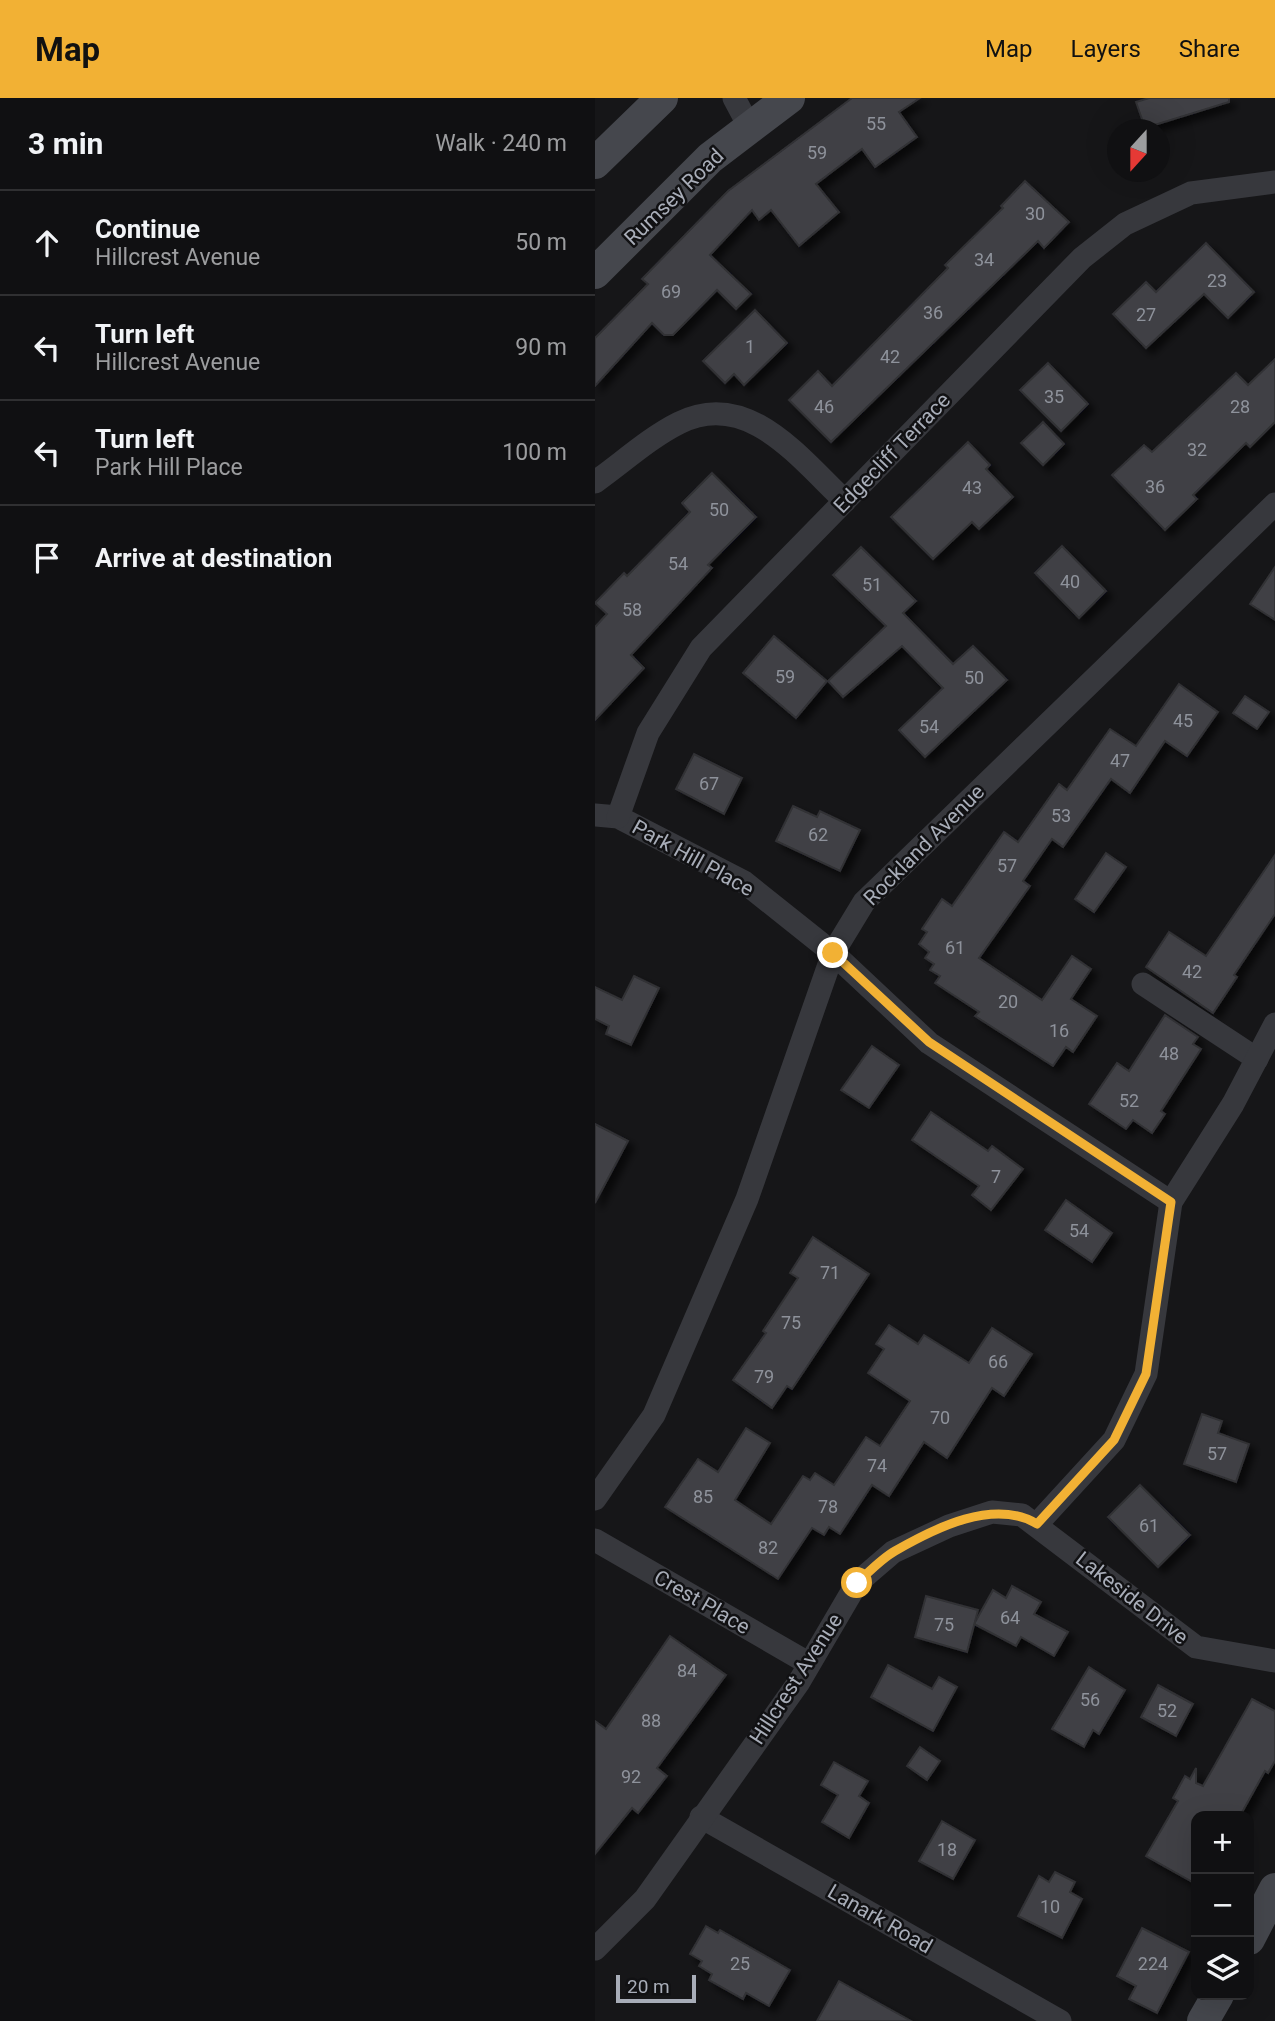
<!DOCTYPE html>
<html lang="en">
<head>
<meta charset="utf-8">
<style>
  body { margin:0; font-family:Roboto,sans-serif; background:#1e1e20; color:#f1f3f6 }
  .controls { position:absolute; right:21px; bottom:21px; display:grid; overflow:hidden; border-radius:14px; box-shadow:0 7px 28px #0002 }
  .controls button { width:63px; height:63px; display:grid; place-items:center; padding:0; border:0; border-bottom:2px solid #303032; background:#101012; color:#f1f3f6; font:35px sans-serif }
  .compass { position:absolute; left:512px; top:21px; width:63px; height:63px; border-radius:50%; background:#101012; box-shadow:0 7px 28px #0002; rotate:201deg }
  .scale { position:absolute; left:21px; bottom:18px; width:80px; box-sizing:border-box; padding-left:7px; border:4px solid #a8adb8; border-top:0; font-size:19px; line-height:24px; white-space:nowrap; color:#a8adb8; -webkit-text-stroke:5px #111113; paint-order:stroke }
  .stop { position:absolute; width:21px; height:21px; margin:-16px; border:5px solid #f2b134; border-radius:50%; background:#fff }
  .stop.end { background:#f2b134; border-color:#fff; box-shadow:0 2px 7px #0008 }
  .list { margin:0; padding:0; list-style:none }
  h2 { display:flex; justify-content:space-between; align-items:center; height:91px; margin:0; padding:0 28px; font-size:30px }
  h2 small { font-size:23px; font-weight:400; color:#9c9d9f }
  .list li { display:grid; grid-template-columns:46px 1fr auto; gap:21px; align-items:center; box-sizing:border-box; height:105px; padding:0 28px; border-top:2px solid #303032 }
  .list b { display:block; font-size:26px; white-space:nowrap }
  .list p { margin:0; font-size:23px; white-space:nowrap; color:#9c9d9f }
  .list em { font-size:23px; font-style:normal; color:#9c9d9f }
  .icon { flex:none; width:38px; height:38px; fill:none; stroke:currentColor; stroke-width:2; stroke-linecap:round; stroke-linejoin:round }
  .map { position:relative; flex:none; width:680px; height:1923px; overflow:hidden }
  header { display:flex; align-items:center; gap:42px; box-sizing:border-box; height:98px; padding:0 35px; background:#f2b134; color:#111 }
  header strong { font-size:33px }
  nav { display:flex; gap:38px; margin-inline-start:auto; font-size:24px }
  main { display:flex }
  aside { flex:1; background:#101012 }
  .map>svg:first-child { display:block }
  .building { fill:#404145; stroke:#303034; stroke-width:2; filter:url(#shadow) }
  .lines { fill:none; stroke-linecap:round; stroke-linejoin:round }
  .street { stroke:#37383d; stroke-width:23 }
  .secondary { stroke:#45474d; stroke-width:32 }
  .route { stroke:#f2b134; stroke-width:9 }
  .labels { text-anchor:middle; stroke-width:5; stroke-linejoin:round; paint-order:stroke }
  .number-label { font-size:18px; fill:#8e929b }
  .street-label { font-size:21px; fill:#a8adb8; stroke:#111113 }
</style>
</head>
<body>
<header>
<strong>Map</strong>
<nav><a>Map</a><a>Layers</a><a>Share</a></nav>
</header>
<main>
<aside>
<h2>3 min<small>Walk · 240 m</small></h2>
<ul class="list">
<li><svg class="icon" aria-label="ahead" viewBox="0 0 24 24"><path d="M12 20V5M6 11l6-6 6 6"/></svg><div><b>Continue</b><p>Hillcrest Avenue</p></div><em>50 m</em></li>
<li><svg class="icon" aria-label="left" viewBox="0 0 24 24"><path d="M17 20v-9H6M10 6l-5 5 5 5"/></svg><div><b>Turn left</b><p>Hillcrest Avenue</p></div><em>90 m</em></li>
<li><svg class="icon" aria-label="left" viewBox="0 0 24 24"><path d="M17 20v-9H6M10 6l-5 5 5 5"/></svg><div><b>Turn left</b><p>Park Hill Place</p></div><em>100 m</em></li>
<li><svg class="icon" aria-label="arrive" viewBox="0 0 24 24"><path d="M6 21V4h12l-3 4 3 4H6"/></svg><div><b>Arrive at destination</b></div></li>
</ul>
</aside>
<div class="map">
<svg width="680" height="1923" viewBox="0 0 680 1923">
  <defs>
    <filter id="shadow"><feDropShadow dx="6" dy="6" stdDeviation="3.5" flood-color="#0009"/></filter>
  </defs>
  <rect width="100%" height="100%" fill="#161618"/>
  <!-- building -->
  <g class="building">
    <path d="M 257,0 L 325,0 L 304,14 L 322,39 L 280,69 L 267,51 L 221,86 L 244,114 L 204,148 L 176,112 L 164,122 L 157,112 L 115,157 L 156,196 L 141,211 L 122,192 L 78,237 L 69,237 L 57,225 L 0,288 L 0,240 L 53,186 L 47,181 L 133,93 Z"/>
    <path d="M 554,0 L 634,0 L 634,4 L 550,30 L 541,4 Z"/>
    <path d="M 430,83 L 474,124 L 449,150 L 443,143 L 236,344 L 194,302 L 223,273 L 237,288 L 353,170 L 350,167 L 408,110 L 406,108 Z"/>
    <path d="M 611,145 L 659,194 L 633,220 L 609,196 L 551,250 L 518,216 L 551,184 L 561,194 Z"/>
    <path d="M 160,212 L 192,245 L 149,287 L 139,276 L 130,285 L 108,263 Z"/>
    <path d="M 680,261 L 680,324 L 655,349 L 651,345 L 598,397 L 602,401 L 570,432 L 517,377 L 549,347 L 557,354 L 641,275 L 653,287 Z"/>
    <path d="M 453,265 L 493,306 L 466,333 L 425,292 Z"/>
    <path d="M 448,324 L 469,346 L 448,367 L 426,345 Z"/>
    <path d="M 373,344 L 395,367 L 391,371 L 418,399 L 384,431 L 377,424 L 338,461 L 296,419 Z"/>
    <path d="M 117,375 L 161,419 L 113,467 L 117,470 L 36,557 L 49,570 L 0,622 L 0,529 L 12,516 L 0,505 L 29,475 L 32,478 L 95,414 L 87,405 Z"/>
    <path d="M 467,448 L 511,493 L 484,520 L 440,475 Z"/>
    <path d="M 266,449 L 321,503 L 308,515 L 358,566 L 378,548 L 412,582 L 330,659 L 304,632 L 348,590 L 307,548 L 248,599 L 233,583 L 291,528 L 238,477 Z"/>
    <path d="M 680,469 L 680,522 L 655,506 Z"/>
    <path d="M 179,538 L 232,583 L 201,620 L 148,575 Z"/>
    <path d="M 584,586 L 623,614 L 592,658 L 570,643 L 535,695 L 516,681 L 468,749 L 457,741 L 428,783 L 435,788 L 384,860 L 447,902 L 477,858 L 496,871 L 476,901 L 502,918 L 478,954 L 471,949 L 458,968 L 380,918 L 384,914 L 340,885 L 345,878 L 335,872 L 339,866 L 330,860 L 334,854 L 324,846 L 332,834 L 327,831 L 347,801 L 357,808 L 409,734 L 423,744 L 464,686 L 472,692 L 515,631 L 541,648 Z"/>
    <path d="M 650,598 L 674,614 L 662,631 L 638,615 Z"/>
    <path d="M 99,656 L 147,680 L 129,716 L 81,691 Z"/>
    <path d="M 198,708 L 222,719 L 225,713 L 265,732 L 245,773 L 181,743 Z"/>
    <path d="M 511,755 L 531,769 L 499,814 L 480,801 Z"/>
    <path d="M 680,757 L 680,816 L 639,877 L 642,879 L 618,915 L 551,869 L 574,834 L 611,858 Z"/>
    <path d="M 39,878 L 64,890 L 36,947 L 11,936 L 14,928 L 0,921 L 0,889 L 27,902 Z"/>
    <path d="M 570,917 L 603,939 L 598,946 L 606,951 L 566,1013 L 570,1016 L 557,1035 L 538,1022 L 531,1031 L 494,1006 L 522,965 L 534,973 Z"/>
    <path d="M 277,948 L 304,967 L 274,1010 L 246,992 Z"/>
    <path d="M 336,1014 L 393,1053 L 397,1048 L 428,1071 L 396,1112 L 377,1097 L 384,1088 L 317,1042 Z"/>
    <path d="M 0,1026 L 33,1043 L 0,1105 Z"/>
    <path d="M 471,1102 L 517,1135 L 497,1164 L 450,1132 Z"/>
    <path d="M 218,1139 L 274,1176 L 197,1291 L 192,1288 L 177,1310 L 138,1282 L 171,1235 L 168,1233 L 203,1180 L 195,1175 Z"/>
    <path d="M 294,1227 L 323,1246 L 329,1237 L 374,1265 L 397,1230 L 437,1256 L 409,1298 L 397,1290 L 352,1360 L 329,1344 L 294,1398 L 277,1387 L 245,1436 L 234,1429 L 229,1437 L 217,1430 L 183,1481 L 70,1409 L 103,1361 L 123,1374 L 151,1330 L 175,1345 L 140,1402 L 176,1426 L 208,1378 L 215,1382 L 220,1375 L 239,1387 L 271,1339 L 285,1348 L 315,1303 L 273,1275 L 289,1251 L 281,1246 Z"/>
    <path d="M 607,1316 L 627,1323 L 623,1335 L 654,1346 L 641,1384 L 589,1366 Z"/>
    <path d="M 545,1387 L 595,1437 L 563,1469 L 513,1419 Z"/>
    <path d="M 417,1488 L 446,1504 L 439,1516 L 473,1534 L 459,1558 L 426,1539 L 421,1548 L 379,1526 L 398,1492 L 411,1500 Z"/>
    <path d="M 331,1498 L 383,1512 L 372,1554 L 320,1539 Z"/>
    <path d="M 75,1538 L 131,1577 L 62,1670 L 72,1678 L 43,1715 L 37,1710 L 0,1756 L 0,1623 L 11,1631 Z"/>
    <path d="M 293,1567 L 337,1591 L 344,1579 L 362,1589 L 338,1633 L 276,1599 Z"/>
    <path d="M 494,1569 L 530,1592 L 504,1636 L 498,1632 L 489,1649 L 457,1631 Z"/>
    <path d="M 563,1587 L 598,1606 L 581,1638 L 546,1619 Z"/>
    <path d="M 657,1601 L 680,1613 L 680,1663 L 673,1675 L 670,1673 L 645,1718 L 601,1718 L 601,1786 L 551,1758 L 583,1703 L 578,1700 L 590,1678 L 595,1681 L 601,1670 L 601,1685 L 608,1688 Z"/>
    <path d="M 325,1649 L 345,1663 L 332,1682 L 312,1668 Z"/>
    <path d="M 239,1664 L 273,1683 L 264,1698 L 274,1705 L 254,1740 L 227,1724 L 243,1697 L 226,1687 Z"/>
    <path d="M 347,1723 L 380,1742 L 358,1781 L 324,1763 Z"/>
    <path d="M 460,1774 L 480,1784 L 475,1794 L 487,1801 L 467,1840 L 423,1818 L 444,1778 L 454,1784 Z"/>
    <path d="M 111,1828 L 123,1835 L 125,1832 L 195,1872 L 174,1908 L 151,1895 L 148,1901 L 114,1882 L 117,1876 L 104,1868 L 107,1863 L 95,1856 Z"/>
    <path d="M 547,1830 L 594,1854 L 562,1915 L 534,1901 L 541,1888 L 522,1878 Z"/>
    <path d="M 244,1883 L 316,1923 L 222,1923 Z"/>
  </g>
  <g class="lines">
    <!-- street -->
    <g class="street">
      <path d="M 139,0 L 155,30"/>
      <path d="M 0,384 C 27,365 54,340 84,325 C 153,290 205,361 250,403"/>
      <path d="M 0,717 L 23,719 L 149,784 L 238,855 L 334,945 L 576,1104"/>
      <path d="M 23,719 L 53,635 L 106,550 L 487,160 L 530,126 L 596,95 L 680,84"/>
      <path d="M 548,886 L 662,961"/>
      <path d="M 0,1401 L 59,1317 L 152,1101 L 238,855 L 269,804 L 680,406"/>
      <path d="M 442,1426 L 519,1342 L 551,1276 L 576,1104 L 638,1006 L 680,926"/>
      <path d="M 0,1442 L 213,1565"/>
      <path d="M 106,1719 L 465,1923"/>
      <path d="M 0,1851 L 50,1801 L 204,1584 L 262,1485 L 298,1454 L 354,1428 L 397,1414 L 427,1417 L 601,1549 L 680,1563"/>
    </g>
    <!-- secondary -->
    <g class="secondary">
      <path d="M 0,65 L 67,0"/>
      <path d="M 0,175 L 115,60 L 194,0"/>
      <path d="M 654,1841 L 680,1791"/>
      <path d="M 608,1923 L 623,1897"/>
    </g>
  </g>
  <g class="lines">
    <!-- route -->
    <path class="route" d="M 238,855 L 334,944 L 576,1104 L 551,1276 L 519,1342 L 442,1426 C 399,1400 340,1430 300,1453 C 286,1461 274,1474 262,1485"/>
  </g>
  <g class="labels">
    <!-- number labels -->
    <g class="number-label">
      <text x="281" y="32">55</text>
      <text x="222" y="61">59</text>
      <text x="440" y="122">30</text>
      <text x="389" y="168">34</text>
      <text x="622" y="189">23</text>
      <text x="76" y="200">69</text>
      <text x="338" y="221">36</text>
      <text x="551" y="223">27</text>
      <text x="155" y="255">1</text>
      <text x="295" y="265">42</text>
      <text x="459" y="305">35</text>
      <text x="229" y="315">46</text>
      <text x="645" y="315">28</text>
      <text x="602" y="358">32</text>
      <text x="560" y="395">36</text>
      <text x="377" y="396">43</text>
      <text x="124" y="418">50</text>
      <text x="83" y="472">54</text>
      <text x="475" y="490">40</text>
      <text x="277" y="493">51</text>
      <text x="37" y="518">58</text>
      <text x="190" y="585">59</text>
      <text x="379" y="586">50</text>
      <text x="588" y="629">45</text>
      <text x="334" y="635">54</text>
      <text x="525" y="669">47</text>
      <text x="114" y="692">67</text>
      <text x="466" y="724">53</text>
      <text x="223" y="743">62</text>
      <text x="412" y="774">57</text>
      <text x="360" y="856">61</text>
      <text x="597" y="880">42</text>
      <text x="413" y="910">20</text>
      <text x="464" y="939">16</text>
      <text x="574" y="962">48</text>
      <text x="534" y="1009">52</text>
      <text x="401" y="1085">7</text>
      <text x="484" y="1139">54</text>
      <text x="235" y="1181">71</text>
      <text x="196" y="1231">75</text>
      <text x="403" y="1270">66</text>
      <text x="169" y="1285">79</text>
      <text x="345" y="1326">70</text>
      <text x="622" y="1362">57</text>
      <text x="282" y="1374">74</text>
      <text x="108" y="1405">85</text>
      <text x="233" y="1415">78</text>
      <text x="554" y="1434">61</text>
      <text x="173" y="1456">82</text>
      <text x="415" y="1526">64</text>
      <text x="349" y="1533">75</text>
      <text x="92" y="1579">84</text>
      <text x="495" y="1608">56</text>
      <text x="572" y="1619">52</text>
      <text x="56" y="1629">88</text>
      <text x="36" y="1685">92</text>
      <text x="352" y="1758">18</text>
      <text x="455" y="1815">10</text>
      <text x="145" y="1872">25</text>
      <text x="558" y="1872">224</text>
    </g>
    <!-- street labels -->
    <g class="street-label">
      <text transform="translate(79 99) rotate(-44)" y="7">Rumsey Road</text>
      <text transform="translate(297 355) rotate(-46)" y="7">Edgecliff Terrace</text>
      <text transform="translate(329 747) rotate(-45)" y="7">Rockland Avenue</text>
      <text transform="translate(98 760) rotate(29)" y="7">Park Hill Place</text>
      <text transform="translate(537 1500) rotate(38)" y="7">Lakeside Drive</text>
      <text transform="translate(107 1504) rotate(30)" y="7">Crest Place</text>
      <text transform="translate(201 1581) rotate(-57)" y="7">Hillcrest Avenue</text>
      <text transform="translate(285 1821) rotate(30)" y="7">Lanark Road</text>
    </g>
  </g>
</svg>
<div class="controls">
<button>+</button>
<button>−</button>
<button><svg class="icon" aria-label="layers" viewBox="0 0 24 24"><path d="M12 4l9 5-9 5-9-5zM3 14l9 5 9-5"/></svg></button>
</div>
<svg class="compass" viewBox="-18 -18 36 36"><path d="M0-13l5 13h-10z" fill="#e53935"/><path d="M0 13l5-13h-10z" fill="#9c9d9f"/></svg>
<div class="scale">20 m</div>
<div class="stop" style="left:262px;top:1485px"></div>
<div class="stop end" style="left:238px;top:855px"></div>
</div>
</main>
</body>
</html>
